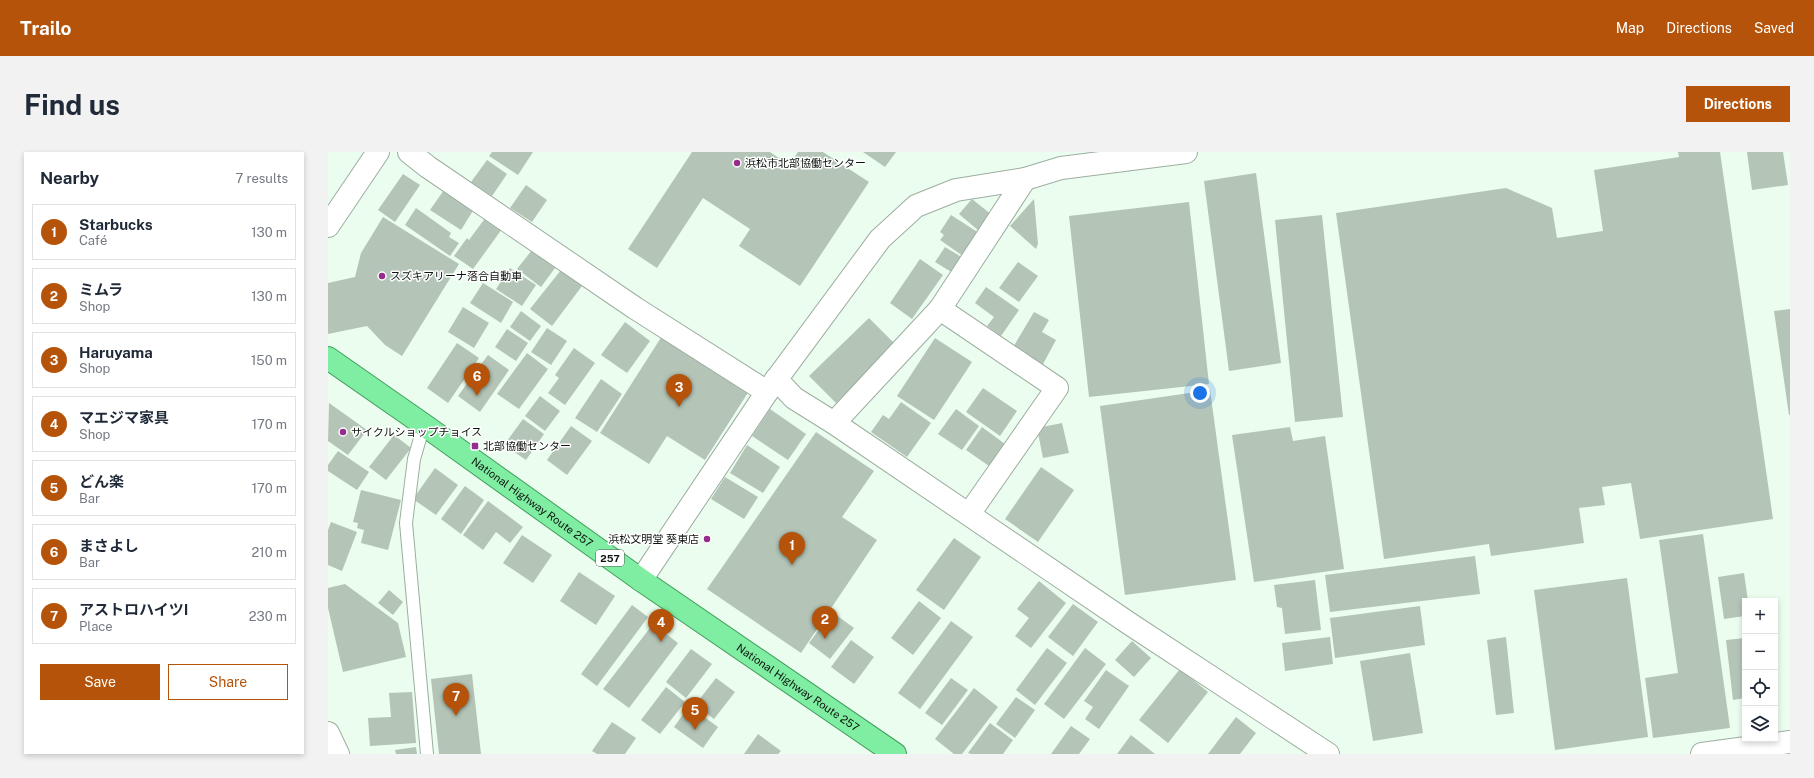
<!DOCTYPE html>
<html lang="en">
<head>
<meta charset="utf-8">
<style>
  body { margin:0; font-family:"Public Sans","Noto Sans JP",sans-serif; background:#f2f2f3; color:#1f2937 }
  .controls { position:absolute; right:12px; bottom:12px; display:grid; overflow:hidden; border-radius:0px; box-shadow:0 2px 6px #0003 }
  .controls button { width:36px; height:36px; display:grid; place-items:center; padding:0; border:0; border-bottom:1px solid #e0e1e3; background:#fff; color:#1f2937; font:20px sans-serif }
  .you { position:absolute; left:872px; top:241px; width:14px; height:14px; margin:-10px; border:3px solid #fff; border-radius:50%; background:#1a73e8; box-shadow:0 0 0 6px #1a73e833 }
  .badge { display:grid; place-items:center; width:26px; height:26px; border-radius:50%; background:#b45309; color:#fff; font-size:13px; font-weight:700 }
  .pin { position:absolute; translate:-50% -33px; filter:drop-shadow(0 1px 2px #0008) }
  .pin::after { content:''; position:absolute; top:21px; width:14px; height:12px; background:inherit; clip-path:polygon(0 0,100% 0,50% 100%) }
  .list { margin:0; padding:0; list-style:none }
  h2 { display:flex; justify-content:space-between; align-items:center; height:52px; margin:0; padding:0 16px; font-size:17px }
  h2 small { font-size:13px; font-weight:400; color:#747a83 }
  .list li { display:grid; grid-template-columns:26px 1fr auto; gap:12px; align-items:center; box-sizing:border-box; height:56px; margin:0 8px 8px; padding:0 8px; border:1px solid #e0e1e3; border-radius:0px }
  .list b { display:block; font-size:15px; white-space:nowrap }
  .list p { margin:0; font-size:13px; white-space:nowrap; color:#747a83 }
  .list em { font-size:13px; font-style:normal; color:#747a83 }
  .actions { display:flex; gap:8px; padding:12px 16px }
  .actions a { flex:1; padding:9px 0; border:1px solid #b45309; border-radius:0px; text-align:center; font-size:14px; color:#b45309 }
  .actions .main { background:#b45309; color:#fff }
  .icon { flex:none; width:22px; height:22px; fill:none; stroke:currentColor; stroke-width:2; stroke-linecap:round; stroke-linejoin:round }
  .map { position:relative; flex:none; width:1462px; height:602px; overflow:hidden; border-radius:0px }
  header { display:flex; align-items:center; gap:24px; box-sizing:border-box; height:56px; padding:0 20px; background:#b45309; color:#fff }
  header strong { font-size:19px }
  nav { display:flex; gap:22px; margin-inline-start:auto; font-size:14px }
  .intro { display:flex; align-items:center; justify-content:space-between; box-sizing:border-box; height:96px; padding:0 24px }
  h1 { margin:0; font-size:28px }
  .button { padding:10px 18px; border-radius:0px; background:#b45309; color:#fff; font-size:14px; font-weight:700 }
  main { display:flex; gap:24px; padding:0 24px }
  aside { flex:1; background:#fff; border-radius:0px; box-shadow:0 2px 6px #0003 }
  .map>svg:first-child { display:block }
  .building { fill:#b4c5b7 }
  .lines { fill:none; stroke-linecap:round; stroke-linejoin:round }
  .service-casing { stroke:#9daea0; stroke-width:14 }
  .minor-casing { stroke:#9daea0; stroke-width:24 }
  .tertiary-casing { stroke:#9daea0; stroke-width:24 }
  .trunk-casing { stroke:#439e5e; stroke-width:24 }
  .service { stroke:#fff; stroke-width:12 }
  .minor { stroke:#fff; stroke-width:22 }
  .tertiary { stroke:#fff; stroke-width:22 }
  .trunk { stroke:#80eea2; stroke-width:22 }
  .poi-dot { fill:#962c8e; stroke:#fff; stroke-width:1.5 }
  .labels { text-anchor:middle; stroke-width:3; stroke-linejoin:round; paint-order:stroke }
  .shield { fill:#fff; stroke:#555956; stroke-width:1 }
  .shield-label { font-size:10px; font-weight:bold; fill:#0c120d }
  .poi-label { font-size:11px; fill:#0c120d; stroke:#fff; text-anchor:start }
  .street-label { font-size:11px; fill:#0c120d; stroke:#fff }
</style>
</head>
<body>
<header>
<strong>Trailo</strong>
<nav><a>Map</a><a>Directions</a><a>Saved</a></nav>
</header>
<div class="intro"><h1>Find us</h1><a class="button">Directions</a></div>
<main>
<aside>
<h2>Nearby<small>7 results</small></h2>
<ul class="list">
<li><span class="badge">1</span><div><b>Starbucks</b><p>Café</p></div><em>130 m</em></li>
<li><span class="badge">2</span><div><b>ミムラ</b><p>Shop</p></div><em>130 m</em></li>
<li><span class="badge">3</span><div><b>Haruyama</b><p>Shop</p></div><em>150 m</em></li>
<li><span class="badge">4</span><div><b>マエジマ家具</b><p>Shop</p></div><em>170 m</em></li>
<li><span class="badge">5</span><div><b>どん楽</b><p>Bar</p></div><em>170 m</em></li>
<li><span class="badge">6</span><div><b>まさよし</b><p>Bar</p></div><em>210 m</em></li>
<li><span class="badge">7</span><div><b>アストロハイツI</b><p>Place</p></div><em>230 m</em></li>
</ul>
<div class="actions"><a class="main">Save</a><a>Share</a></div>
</aside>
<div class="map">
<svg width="1462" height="602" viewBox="0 0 1462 602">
  <rect width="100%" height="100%" fill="#ebfdee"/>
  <!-- building -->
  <g class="building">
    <path d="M 164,0 L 205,0 L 190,23 L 161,4 Z"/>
    <path d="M 364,0 L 442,0 L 461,13 L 470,0 L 495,0 L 541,30 L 472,134 L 411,94 L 422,77 L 375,46 L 329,116 L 300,97 Z"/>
    <path d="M 535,0 L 568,0 L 557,15 Z"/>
    <path d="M 1350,0 L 1392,0 L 1445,367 L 1312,387 L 1303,331 L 1274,335 L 1277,353 L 1251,356 L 1256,391 L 1163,404 L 1161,392 L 1056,407 L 1008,61 L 1178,36 L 1224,56 L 1229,86 L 1275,79 L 1266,18 L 1351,5 Z"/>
    <path d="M 1419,0 L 1455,0 L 1460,33 L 1424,38 Z"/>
    <path d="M 159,8 L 179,22 L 164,44 L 143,30 Z"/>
    <path d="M 928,21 L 953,211 L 901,219 L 876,29 Z"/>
    <path d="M 75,22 L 92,33 L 67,70 L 50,58 Z"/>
    <path d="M 198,33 L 219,48 L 204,70 L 182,56 Z"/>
    <path d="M 116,38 L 146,57 L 133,78 L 102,58 Z"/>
    <path d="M 644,47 L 664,63 L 651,79 L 631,62 Z"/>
    <path d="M 706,47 L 710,92 L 708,97 L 682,74 Z"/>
    <path d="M 861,50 L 881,232 L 761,245 L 741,64 Z"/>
    <path d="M 88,56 L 123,81 L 121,85 L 131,91 L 122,104 L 77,73 Z"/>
    <path d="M 623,63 L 651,81 L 635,104 L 612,88 L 616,83 L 612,80 Z"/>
    <path d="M 994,63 L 1015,265 L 967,270 L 947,68 Z"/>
    <path d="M 55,65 L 131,112 L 74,204 L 57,193 L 39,174 L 0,182 L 0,131 L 27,125 L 33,101 Z"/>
    <path d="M 158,65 L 174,77 L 145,117 L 126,104 L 139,86 L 141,88 Z"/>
    <path d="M 617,95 L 635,106 L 625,121 L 607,110 Z"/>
    <path d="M 204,98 L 227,116 L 213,135 L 189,117 Z"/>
    <path d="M 592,107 L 615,123 L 584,167 L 562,151 Z"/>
    <path d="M 690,110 L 710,124 L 691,150 L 671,136 Z"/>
    <path d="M 182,116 L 208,133 L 194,154 L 168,137 Z"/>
    <path d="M 233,118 L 254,134 L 224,174 L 202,157 Z"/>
    <path d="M 155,131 L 185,150 L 173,171 L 142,151 Z"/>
    <path d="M 658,135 L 691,158 L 673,184 L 659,174 L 666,165 L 647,151 Z"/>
    <path d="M 135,155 L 161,171 L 146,196 L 120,180 Z"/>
    <path d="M 1462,157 L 1462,263 L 1461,263 L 1446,159 Z"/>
    <path d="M 193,159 L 213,174 L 202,189 L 182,175 Z"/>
    <path d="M 706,160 L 721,168 L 714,180 L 728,188 L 714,214 L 684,197 Z"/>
    <path d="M 541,166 L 568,193 L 508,251 L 481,224 Z"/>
    <path d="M 297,170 L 322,189 L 299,221 L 273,203 Z"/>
    <path d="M 219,176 L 239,189 L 223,213 L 203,200 Z"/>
    <path d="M 179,177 L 200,191 L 188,209 L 167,195 Z"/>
    <path d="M 334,184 L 421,239 L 377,308 L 339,284 L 321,312 L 272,281 Z"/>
    <path d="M 607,186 L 644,210 L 606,268 L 569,244 Z"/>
    <path d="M 129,191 L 151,206 L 120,251 L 99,236 Z"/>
    <path d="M 246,196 L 267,211 L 237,253 L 220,241 L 231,226 L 227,223 Z"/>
    <path d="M 199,201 L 220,217 L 191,257 L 169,242 Z"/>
    <path d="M 160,203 L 181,218 L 152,260 L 130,244 Z"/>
    <path d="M 273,227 L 294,242 L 269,280 L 247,266 Z"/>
    <path d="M 655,236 L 689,259 L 672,284 L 638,260 Z"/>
    <path d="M 882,238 L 908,428 L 797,443 L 772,254 Z"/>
    <path d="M 212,244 L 232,259 L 217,279 L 197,264 Z"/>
    <path d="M 573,250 L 603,271 L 579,305 L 543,280 L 555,263 L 561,267 Z"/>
    <path d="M 1,251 L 39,278 L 20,303 L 0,289 Z"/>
    <path d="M 442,257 L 478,282 L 460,308 L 424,284 Z"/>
    <path d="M 628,257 L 651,274 L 634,298 L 610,282 Z"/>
    <path d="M 195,267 L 216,282 L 198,308 L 176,293 Z"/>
    <path d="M 734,271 L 741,301 L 715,306 L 709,276 Z"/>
    <path d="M 243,274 L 264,289 L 239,323 L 219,308 Z"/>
    <path d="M 654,275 L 677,292 L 661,314 L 638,298 Z"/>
    <path d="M 962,275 L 965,289 L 997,284 L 1016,417 L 926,430 L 904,283 Z"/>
    <path d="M 488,280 L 546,319 L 514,365 L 549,388 L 473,501 L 379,437 Z"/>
    <path d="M 66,283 L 83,296 L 58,328 L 41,315 Z"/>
    <path d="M 419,293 L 452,315 L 435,341 L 402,321 Z"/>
    <path d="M 10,299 L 41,320 L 29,338 L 0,319 L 0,313 Z"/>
    <path d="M 713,315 L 746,338 L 710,390 L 677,367 Z"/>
    <path d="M 107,316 L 130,333 L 108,363 L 85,347 Z"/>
    <path d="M 397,325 L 430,345 L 416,367 L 383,347 Z"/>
    <path d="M 137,334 L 156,348 L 133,382 L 113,367 Z"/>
    <path d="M 33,338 L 73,348 L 60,398 L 33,391 L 36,378 L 29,376 L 30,371 L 25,370 Z"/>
    <path d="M 160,349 L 195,375 L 182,391 L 168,380 L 155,398 L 135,383 Z"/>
    <path d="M 3,370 L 29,380 L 14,419 L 0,413 L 0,378 Z"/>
    <path d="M 1375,382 L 1402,576 L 1325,586 L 1317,526 L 1350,521 L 1331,388 Z"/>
    <path d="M 194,383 L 224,403 L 205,431 L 175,411 Z"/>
    <path d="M 626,386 L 653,405 L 616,458 L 588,438 Z"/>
    <path d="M 1147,404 L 1152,442 L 1002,460 L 997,423 Z"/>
    <path d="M 251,420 L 287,444 L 268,473 L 232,449 Z"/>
    <path d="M 1416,421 L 1420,449 L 1417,449 L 1417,464 L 1396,467 L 1390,425 Z"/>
    <path d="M 1299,426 L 1320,585 L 1227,598 L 1206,438 Z"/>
    <path d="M 987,428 L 993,478 L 957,482 L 954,456 L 949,455 L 946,433 Z"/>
    <path d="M 711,429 L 738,451 L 703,496 L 687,484 L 701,466 L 689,457 Z"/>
    <path d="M 17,432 L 70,471 L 78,505 L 15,520 L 0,456 L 0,436 Z"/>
    <path d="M 61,438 L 75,450 L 65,463 L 50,451 Z"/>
    <path d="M 591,449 L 613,466 L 585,503 L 563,486 Z"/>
    <path d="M 745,452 L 770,470 L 745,504 L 720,485 Z"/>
    <path d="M 304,453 L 320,465 L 269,534 L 253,522 Z"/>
    <path d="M 1092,454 L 1097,493 L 1007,506 L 1002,466 Z"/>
    <path d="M 504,460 L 526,476 L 502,507 L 481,491 Z"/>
    <path d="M 623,469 L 645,485 L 592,557 L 570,541 Z"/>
    <path d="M 325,472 L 350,491 L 301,556 L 275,537 Z"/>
    <path d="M 1002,485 L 1005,512 L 957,519 L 954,491 Z"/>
    <path d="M 1178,485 L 1186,561 L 1168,563 L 1159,488 Z"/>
    <path d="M 1417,486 L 1417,546 L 1405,548 L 1398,488 Z"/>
    <path d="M 523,488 L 546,505 L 526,532 L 503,515 Z"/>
    <path d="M 804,489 L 823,506 L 806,525 L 787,508 Z"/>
    <path d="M 719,496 L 739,511 L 707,553 L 688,538 Z"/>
    <path d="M 757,496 L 778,512 L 736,567 L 716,552 Z"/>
    <path d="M 363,497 L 384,512 L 358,546 L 338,530 Z"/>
    <path d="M 1082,501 L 1095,581 L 1045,589 L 1032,509 Z"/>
    <path d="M 852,517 L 880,540 L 840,591 L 811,568 Z"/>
    <path d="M 778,518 L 801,534 L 771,577 L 757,567 L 765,555 L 756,549 Z"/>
    <path d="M 144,522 L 153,602 L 111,602 L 103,527 Z"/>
    <path d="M 388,526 L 407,540 L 386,567 L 367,553 Z"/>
    <path d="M 623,526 L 640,538 L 614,573 L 597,561 Z"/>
    <path d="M 338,535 L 357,550 L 332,582 L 313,568 Z"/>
    <path d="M 646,536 L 670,555 L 634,602 L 626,602 L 607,587 Z"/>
    <path d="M 84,540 L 88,591 L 42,594 L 40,566 L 63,565 L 61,541 Z"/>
    <path d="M 688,545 L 707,558 L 687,586 L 668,572 Z"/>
    <path d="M 361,554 L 390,575 L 375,596 L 346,575 Z"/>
    <path d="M 908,565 L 928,581 L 912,602 L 880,602 Z"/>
    <path d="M 284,570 L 308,586 L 297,602 L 269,602 L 264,599 Z"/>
    <path d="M 662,571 L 685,588 L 675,602 L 643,602 L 640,601 Z"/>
    <path d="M 743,574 L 762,587 L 751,602 L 723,602 Z"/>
    <path d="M 430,582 L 453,599 L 450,602 L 416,602 Z"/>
    <path d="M 803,583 L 827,602 L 789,602 Z"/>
    <path d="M 88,595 L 89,602 L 68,602 L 67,598 Z"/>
  </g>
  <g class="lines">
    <defs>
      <path id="service" d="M 96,273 L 86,307 L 78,371 L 99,602"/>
      <g id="minor">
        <path d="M 506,271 L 612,157"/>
        <path d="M 641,362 L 729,236 L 612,157 L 697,27"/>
      </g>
      <g id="tertiary">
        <path d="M 81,0 L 100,15 L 307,156 L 439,240"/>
        <path d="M 0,74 L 50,0"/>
        <path d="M 448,227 L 466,246 L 506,271 L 802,472 L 1000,602"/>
        <path d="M 313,428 L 439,240 L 552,87 L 588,54 L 628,38 L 697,27 L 733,16 L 858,0"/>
        <path d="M 0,581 L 10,602"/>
        <path d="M 1374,602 L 1462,590"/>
      </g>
      <g id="trunk">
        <path id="s1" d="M 0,206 L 96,273 L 313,428 L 567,602"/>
      </g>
    </defs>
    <!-- service casing -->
    <use href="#service" class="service-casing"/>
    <!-- minor casing -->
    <use href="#minor" class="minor-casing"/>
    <!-- tertiary casing -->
    <use href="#tertiary" class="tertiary-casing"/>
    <!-- trunk casing -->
    <use href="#trunk" class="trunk-casing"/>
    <!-- service -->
    <use href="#service" class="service"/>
    <!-- minor -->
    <use href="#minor" class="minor"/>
    <!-- tertiary -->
    <use href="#tertiary" class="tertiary"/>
    <!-- trunk -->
    <use href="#trunk" class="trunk"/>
  </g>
  <!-- markers -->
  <g class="poi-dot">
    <circle cx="409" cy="11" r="4"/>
    <circle cx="54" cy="124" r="4"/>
    <circle cx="15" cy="280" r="4"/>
    <rect x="143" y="290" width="8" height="8" rx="2"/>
    <circle cx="379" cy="387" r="4"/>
  </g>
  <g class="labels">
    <!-- shield labels -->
    <rect class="shield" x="268" y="398" width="28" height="16" rx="3"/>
    <g class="shield-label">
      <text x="282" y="410">257</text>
    </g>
    <!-- poi labels -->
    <g class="poi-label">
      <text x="417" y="15">浜松市北部協働センター</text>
      <text x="62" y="128">スズキアリーナ落合自動車</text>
      <text x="23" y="284">サイクルショップチョイス</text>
      <text x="155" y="298">北部協働センター</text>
      <text x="371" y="391" text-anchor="end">浜松文明堂 葵東店</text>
    </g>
    <!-- street labels -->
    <g class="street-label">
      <text dy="4" stroke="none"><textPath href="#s1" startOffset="250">National Highway Route 257</textPath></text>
      <text dy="4" stroke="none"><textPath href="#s1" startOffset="574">National Highway Route 257</textPath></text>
    </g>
  </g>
</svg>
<div class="controls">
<button>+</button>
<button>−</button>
<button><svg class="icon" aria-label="locate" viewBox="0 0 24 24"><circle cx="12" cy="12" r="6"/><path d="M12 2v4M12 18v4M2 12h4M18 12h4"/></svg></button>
<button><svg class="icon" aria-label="layers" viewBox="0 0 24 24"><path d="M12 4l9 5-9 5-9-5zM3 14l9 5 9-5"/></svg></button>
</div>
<div class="you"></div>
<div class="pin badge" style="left:464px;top:413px">1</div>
<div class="pin badge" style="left:497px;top:487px">2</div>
<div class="pin badge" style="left:351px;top:255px">3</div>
<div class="pin badge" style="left:333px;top:490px">4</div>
<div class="pin badge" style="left:367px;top:578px">5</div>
<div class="pin badge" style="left:149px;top:244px">6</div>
<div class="pin badge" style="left:128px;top:564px">7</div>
</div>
</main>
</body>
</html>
